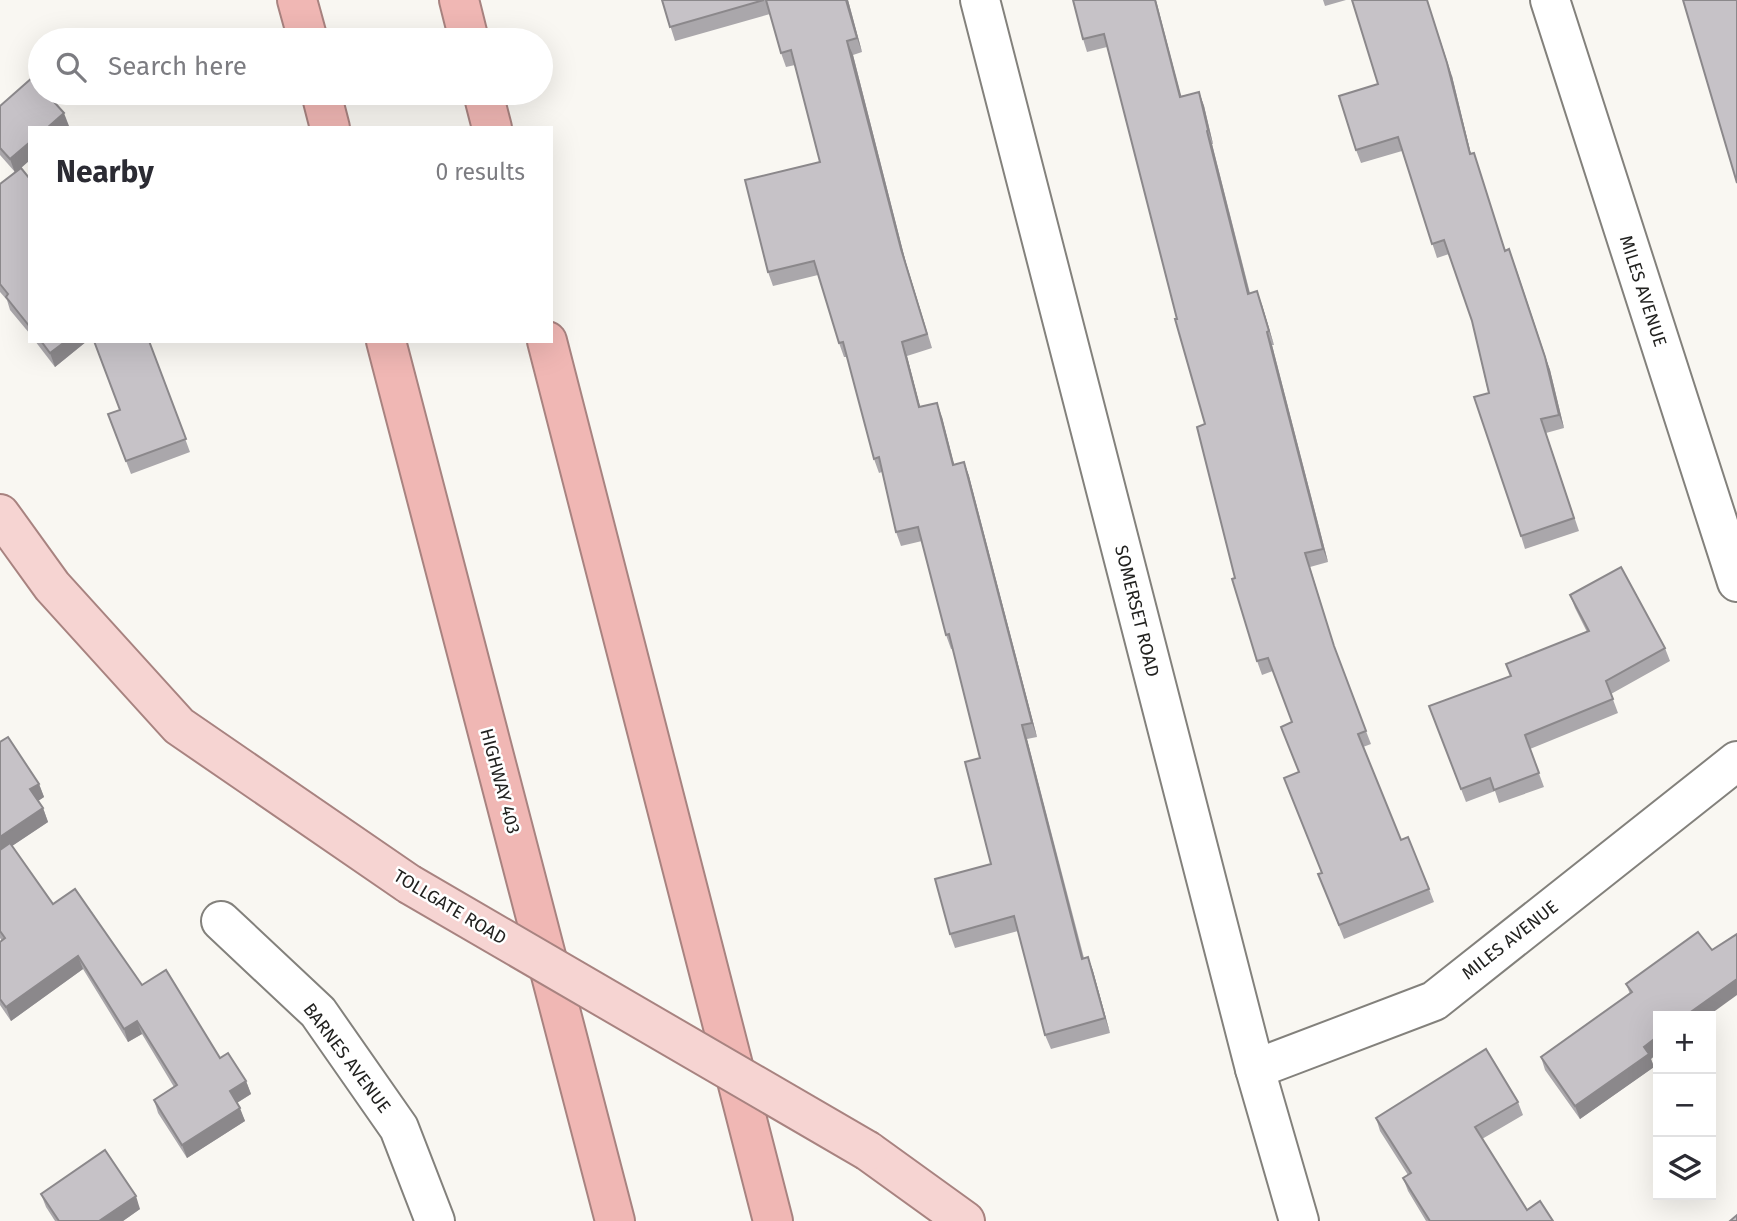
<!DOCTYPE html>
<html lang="en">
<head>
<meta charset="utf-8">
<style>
  body { margin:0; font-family:"Fira Sans",sans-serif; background:#f7f7f7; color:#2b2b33 }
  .controls { position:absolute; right:21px; bottom:21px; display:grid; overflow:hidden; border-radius:0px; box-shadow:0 7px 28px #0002 }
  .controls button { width:63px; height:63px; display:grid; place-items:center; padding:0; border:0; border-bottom:2px solid #e1e1e2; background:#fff; color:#2b2b33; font:35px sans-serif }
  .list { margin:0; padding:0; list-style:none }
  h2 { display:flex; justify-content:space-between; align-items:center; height:91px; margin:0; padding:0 28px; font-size:30px }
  h2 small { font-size:23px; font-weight:400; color:#7c7c81 }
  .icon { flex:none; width:38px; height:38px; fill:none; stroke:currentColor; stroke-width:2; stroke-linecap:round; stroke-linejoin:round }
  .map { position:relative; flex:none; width:1737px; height:1221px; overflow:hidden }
  .search { position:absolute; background:#fff; box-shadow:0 7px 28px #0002; left:28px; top:28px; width:525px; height:77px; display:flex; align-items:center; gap:18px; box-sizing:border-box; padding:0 24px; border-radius:38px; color:#7c7c81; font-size:26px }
  .panel { position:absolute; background:#fff; box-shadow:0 7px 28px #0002; left:28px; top:126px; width:525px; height:217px; border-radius:0px }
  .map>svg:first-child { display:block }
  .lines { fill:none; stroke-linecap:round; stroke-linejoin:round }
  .minor-casing { stroke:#83817c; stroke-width:42 }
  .major-casing { stroke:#a88380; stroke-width:42 }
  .highway-casing { stroke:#a88380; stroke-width:42 }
  .minor { stroke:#fff; stroke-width:38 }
  .major { stroke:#f6d4d2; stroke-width:38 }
  .highway { stroke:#f0b7b4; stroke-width:38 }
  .major-bridge-casing { stroke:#a88380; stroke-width:42; stroke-linecap:butt }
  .major-bridge { stroke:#f6d4d2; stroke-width:38 }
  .wall { fill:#aaa7ab }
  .shaded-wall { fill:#8b888b }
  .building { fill:#c6c2c7; stroke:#8b888b; stroke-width:2 }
  .labels { text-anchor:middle; stroke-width:5; stroke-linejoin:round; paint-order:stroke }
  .street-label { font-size:18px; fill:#222220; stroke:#fff }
</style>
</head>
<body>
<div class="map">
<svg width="1737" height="1221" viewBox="0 0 1737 1221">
  <rect width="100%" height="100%" fill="#f9f7f2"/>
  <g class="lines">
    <defs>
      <g id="minor">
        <path d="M 980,0 L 1255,1069 L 1299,1221"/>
        <path d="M 1550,0 L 1737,582"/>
        <path d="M 221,921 L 318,1012 L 399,1128 L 435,1221"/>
        <path d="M 1255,1069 L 1434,1001 L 1737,761"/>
      </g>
      <g id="major">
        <path d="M 0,514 L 52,586 L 179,726 L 409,884"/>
        <path d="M 868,1151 L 965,1221"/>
      </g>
      <g id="highway">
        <path d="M 297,0 L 308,40"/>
        <path d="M 459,0 L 469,40"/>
        <path d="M 321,93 L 330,128"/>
        <path d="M 483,93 L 492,128"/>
        <path d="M 386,341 L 615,1221"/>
        <path d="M 547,341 L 773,1221"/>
      </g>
    </defs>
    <!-- minor casing -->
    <use href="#minor" class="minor-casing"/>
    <!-- major casing -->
    <use href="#major" class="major-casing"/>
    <!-- highway casing -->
    <use href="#highway" class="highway-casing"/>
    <!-- minor -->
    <use href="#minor" class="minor"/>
    <!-- major -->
    <use href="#major" class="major"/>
    <!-- highway -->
    <use href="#highway" class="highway"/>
    <defs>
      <path id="major-bridge" d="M 409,884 L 868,1151"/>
    </defs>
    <!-- major-bridge casing -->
    <use href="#major-bridge" class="major-bridge-casing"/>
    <!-- major-bridge -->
    <use href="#major-bridge" class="major-bridge"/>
  </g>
  <!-- wall -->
  <g class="wall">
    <path d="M 662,0 L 848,0 L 862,52 L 853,55 L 906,263 L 932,348 L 907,356 L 920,407 L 942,417 L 954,465 L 964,462 L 969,476 L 1037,737 L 1027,739 L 1084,958 L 1088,957 L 1093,971 L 1110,1033 L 1051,1049 L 1045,1035 L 1018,931 L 955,948 L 950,934 L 991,864 L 980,758 L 953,649 L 951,649 L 946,635 L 922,541 L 901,546 L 896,532 L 882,472 L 879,473 L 874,459 L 847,357 L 844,357 L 839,343 L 818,275 L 773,286 L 768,272 L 820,162 L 795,65 L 786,67 L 781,53 L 770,14 L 675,41 Z"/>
    <path d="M 1073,0 L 1181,96 L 1199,92 L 1204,106 L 1213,144 L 1212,144 L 1250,293 L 1262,305 L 1274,345 L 1272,345 L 1328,562 L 1310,567 L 1337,656 L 1371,744 L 1363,747 L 1401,840 L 1429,889 L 1434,902 L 1344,939 L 1318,874 L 1321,873 L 1299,772 L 1292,722 L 1273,671 L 1262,675 L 1257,661 L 1235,578 L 1205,424 L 1107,47 L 1087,52 L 1083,39 Z"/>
    <path d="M 1323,0 L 1346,0 L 1325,6 Z"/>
    <path d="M 1452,76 L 1471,154 L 1474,153 L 1505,250 L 1550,370 L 1564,428 L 1546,433 L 1579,531 L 1525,549 L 1521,536 L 1472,321 L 1449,254 L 1437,258 L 1402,151 L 1361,163 L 1356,150 L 1378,84 Z"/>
    <path d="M 0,106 L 69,126 L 67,128 L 30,128 L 30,160 L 21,168 L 30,179 L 30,334 L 10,310 L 7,300 L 0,292 L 0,184 L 15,172 L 0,155 Z"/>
    <path d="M 35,341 L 87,341 L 55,367 Z"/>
    <path d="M 149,341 L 190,452 L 131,474 L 108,414 L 119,410 Z"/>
    <path d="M 1570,595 L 1665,648 L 1670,661 L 1611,694 L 1618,713 L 1530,749 L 1544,787 L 1499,803 L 1495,791 L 1466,802 L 1429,706 L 1511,676 L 1587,632 L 1575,608 Z"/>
    <path d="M 0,742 L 39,784 L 44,797 L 38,801 L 43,808 L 48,822 L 12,846 L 53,904 L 246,1081 L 251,1094 L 237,1103 L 245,1121 L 187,1158 L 158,1113 L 154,1100 L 174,1087 L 142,1034 L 128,1042 L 83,969 L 11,1021 L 0,1005 L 0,942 L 2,941 L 0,938 Z"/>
    <path d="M 1698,932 L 1651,1059 L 1654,1067 L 1580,1119 L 1545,1070 L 1541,1057 L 1630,994 L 1626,984 Z"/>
    <path d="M 1518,1102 L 1523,1115 L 1482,1139 L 1527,1210 L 1553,1221 L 1426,1221 L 1408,1191 L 1403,1178 L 1408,1175 L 1380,1131 L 1376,1118 Z"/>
    <path d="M 41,1194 L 140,1209 L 123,1221 L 55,1221 L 46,1207 Z"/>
  </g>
  <!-- shaded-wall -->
  <g class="shaded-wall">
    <path d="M 846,0 L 848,0 L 862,52 L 857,38 Z"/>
    <path d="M 1155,0 L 1156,0 L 1185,110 L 1180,97 Z"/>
    <path d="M 1427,0 L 1452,76 L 1474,167 L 1470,154 Z"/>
    <path d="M 847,41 L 853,55 L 906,263 L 932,348 L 901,249 Z"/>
    <path d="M 1199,92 L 1204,106 L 1213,144 L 1208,130 Z"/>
    <path d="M 64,113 L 69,126 L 67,128 L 47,128 Z"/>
    <path d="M 1207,131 L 1212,144 L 1253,307 L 1248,294 Z"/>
    <path d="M 30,142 L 30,160 L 15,173 L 10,159 Z"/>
    <path d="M 1514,262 L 1550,370 L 1564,428 L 1559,415 Z"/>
    <path d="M 1257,291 L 1262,305 L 1274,345 L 1269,331 Z"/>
    <path d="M 1267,332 L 1272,345 L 1328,562 L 1323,549 Z"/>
    <path d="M 66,341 L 87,341 L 55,367 L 50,353 Z"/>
    <path d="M 902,342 L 907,356 L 924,421 L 919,407 Z"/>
    <path d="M 937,403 L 942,417 L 958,479 L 953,465 Z"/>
    <path d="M 964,462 L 969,476 L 1037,737 L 1032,723 Z"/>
    <path d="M 1022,725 L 1027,739 L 1087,973 L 1082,959 Z"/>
    <path d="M 39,784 L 44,797 L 35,803 L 30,789 Z"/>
    <path d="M 43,808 L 48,822 L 0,854 L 0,837 Z"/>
    <path d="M 78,956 L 83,969 L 11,1021 L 6,1007 Z"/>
    <path d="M 1088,957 L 1093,971 L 1110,1033 L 1105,1018 Z"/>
    <path d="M 1737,979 L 1737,995 L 1708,1016 L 1685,1016 Z"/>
    <path d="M 137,1021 L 142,1034 L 128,1042 L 124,1029 Z"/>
    <path d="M 1658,1036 L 1658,1053 L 1651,1059 L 1654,1067 L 1580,1119 L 1575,1106 L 1644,1047 Z"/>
    <path d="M 246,1081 L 251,1094 L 235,1104 L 230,1091 Z"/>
    <path d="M 240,1108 L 245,1121 L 187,1158 L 182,1145 Z"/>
    <path d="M 136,1196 L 140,1209 L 123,1221 L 99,1221 Z"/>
  </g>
  <!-- building -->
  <g class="building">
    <path d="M 662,0 L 764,0 L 670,27 Z"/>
    <path d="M 766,0 L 846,0 L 857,38 L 847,41 L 901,249 L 927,334 L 902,342 L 919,407 L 937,403 L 953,465 L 964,462 L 1032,723 L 1022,725 L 1082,959 L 1088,957 L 1105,1018 L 1045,1035 L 1014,916 L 950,934 L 935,879 L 991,864 L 965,762 L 980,758 L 949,634 L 946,635 L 918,527 L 896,532 L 879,457 L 874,459 L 843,342 L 839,343 L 814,261 L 768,272 L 745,180 L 820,162 L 791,50 L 781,53 Z"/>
    <path d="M 1073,0 L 1155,0 L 1180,97 L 1199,92 L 1208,130 L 1207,131 L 1248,294 L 1257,291 L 1269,331 L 1267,332 L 1323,549 L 1305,553 L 1334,646 L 1366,731 L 1358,734 L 1401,840 L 1408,837 L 1429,889 L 1339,925 L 1318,874 L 1322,873 L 1284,778 L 1299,772 L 1281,727 L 1292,722 L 1268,658 L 1257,661 L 1232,579 L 1235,578 L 1197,427 L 1205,424 L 1175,319 L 1177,319 L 1104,34 L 1083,39 Z"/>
    <path d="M 1352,0 L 1427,0 L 1447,63 L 1470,154 L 1474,153 L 1505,251 L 1509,249 L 1545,357 L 1559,415 L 1541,419 L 1574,518 L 1521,536 L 1474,397 L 1489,393 L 1472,321 L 1444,240 L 1432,244 L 1398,137 L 1356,150 L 1339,96 L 1378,84 Z"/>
    <path d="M 1683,0 L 1737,0 L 1737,183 Z"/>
    <path d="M 33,77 L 40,86 L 40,93 L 46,93 L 64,113 L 47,128 L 30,128 L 30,142 L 10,159 L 0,148 L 0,106 Z"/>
    <path d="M 21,168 L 30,179 L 30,327 L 6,297 L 8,294 L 0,284 L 0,184 Z"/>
    <path d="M 41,341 L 66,341 L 50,353 Z"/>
    <path d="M 94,341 L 149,341 L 186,439 L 126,461 L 108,414 L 120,410 Z"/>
    <path d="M 1621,567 L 1665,648 L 1606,681 L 1613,699 L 1525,735 L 1539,773 L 1494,790 L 1490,778 L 1461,789 L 1429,706 L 1511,676 L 1506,664 L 1589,631 L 1570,595 Z"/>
    <path d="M 8,737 L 39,784 L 30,789 L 43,808 L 0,837 L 0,742 Z"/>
    <path d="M 10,843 L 53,904 L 75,889 L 142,985 L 166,970 L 220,1058 L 228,1053 L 246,1081 L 230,1091 L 240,1108 L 182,1145 L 154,1100 L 177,1085 L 137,1021 L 124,1029 L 78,956 L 6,1007 L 0,999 L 0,942 L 5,938 L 0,931 L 0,850 Z"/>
    <path d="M 1698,932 L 1712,950 L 1737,934 L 1737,979 L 1685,1016 L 1658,1016 L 1658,1036 L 1644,1047 L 1649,1054 L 1575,1106 L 1541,1057 L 1632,992 L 1626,984 Z"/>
    <path d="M 1486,1049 L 1518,1102 L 1475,1127 L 1527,1210 L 1540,1201 L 1553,1221 L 1430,1221 L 1403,1178 L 1411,1173 L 1376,1118 Z"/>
    <path d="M 105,1150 L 136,1196 L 99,1221 L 59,1221 L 41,1194 Z"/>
    <path d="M 1737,1215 L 1737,1221 L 1730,1221 Z"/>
  </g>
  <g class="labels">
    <!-- street labels -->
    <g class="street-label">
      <text transform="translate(1643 291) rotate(72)" y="6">MILES AVENUE</text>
      <text transform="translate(1137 611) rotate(76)" y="6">SOMERSET ROAD</text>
      <text transform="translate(500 781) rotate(75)" y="6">HIGHWAY 403</text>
      <text transform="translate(450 907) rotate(31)" y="6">TOLLGATE ROAD</text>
      <text transform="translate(1510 940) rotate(-38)" y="6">MILES AVENUE</text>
      <text transform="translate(347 1058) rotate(53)" y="6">BARNES AVENUE</text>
    </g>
  </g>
</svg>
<div class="controls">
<button>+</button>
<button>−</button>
<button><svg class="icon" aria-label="layers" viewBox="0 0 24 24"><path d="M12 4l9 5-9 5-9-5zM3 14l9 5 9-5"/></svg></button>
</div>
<div class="search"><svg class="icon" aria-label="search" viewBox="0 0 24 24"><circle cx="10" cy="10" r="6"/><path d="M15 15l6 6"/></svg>Search here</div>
<section class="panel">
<h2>Nearby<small>0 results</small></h2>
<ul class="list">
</ul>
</section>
</div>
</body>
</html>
